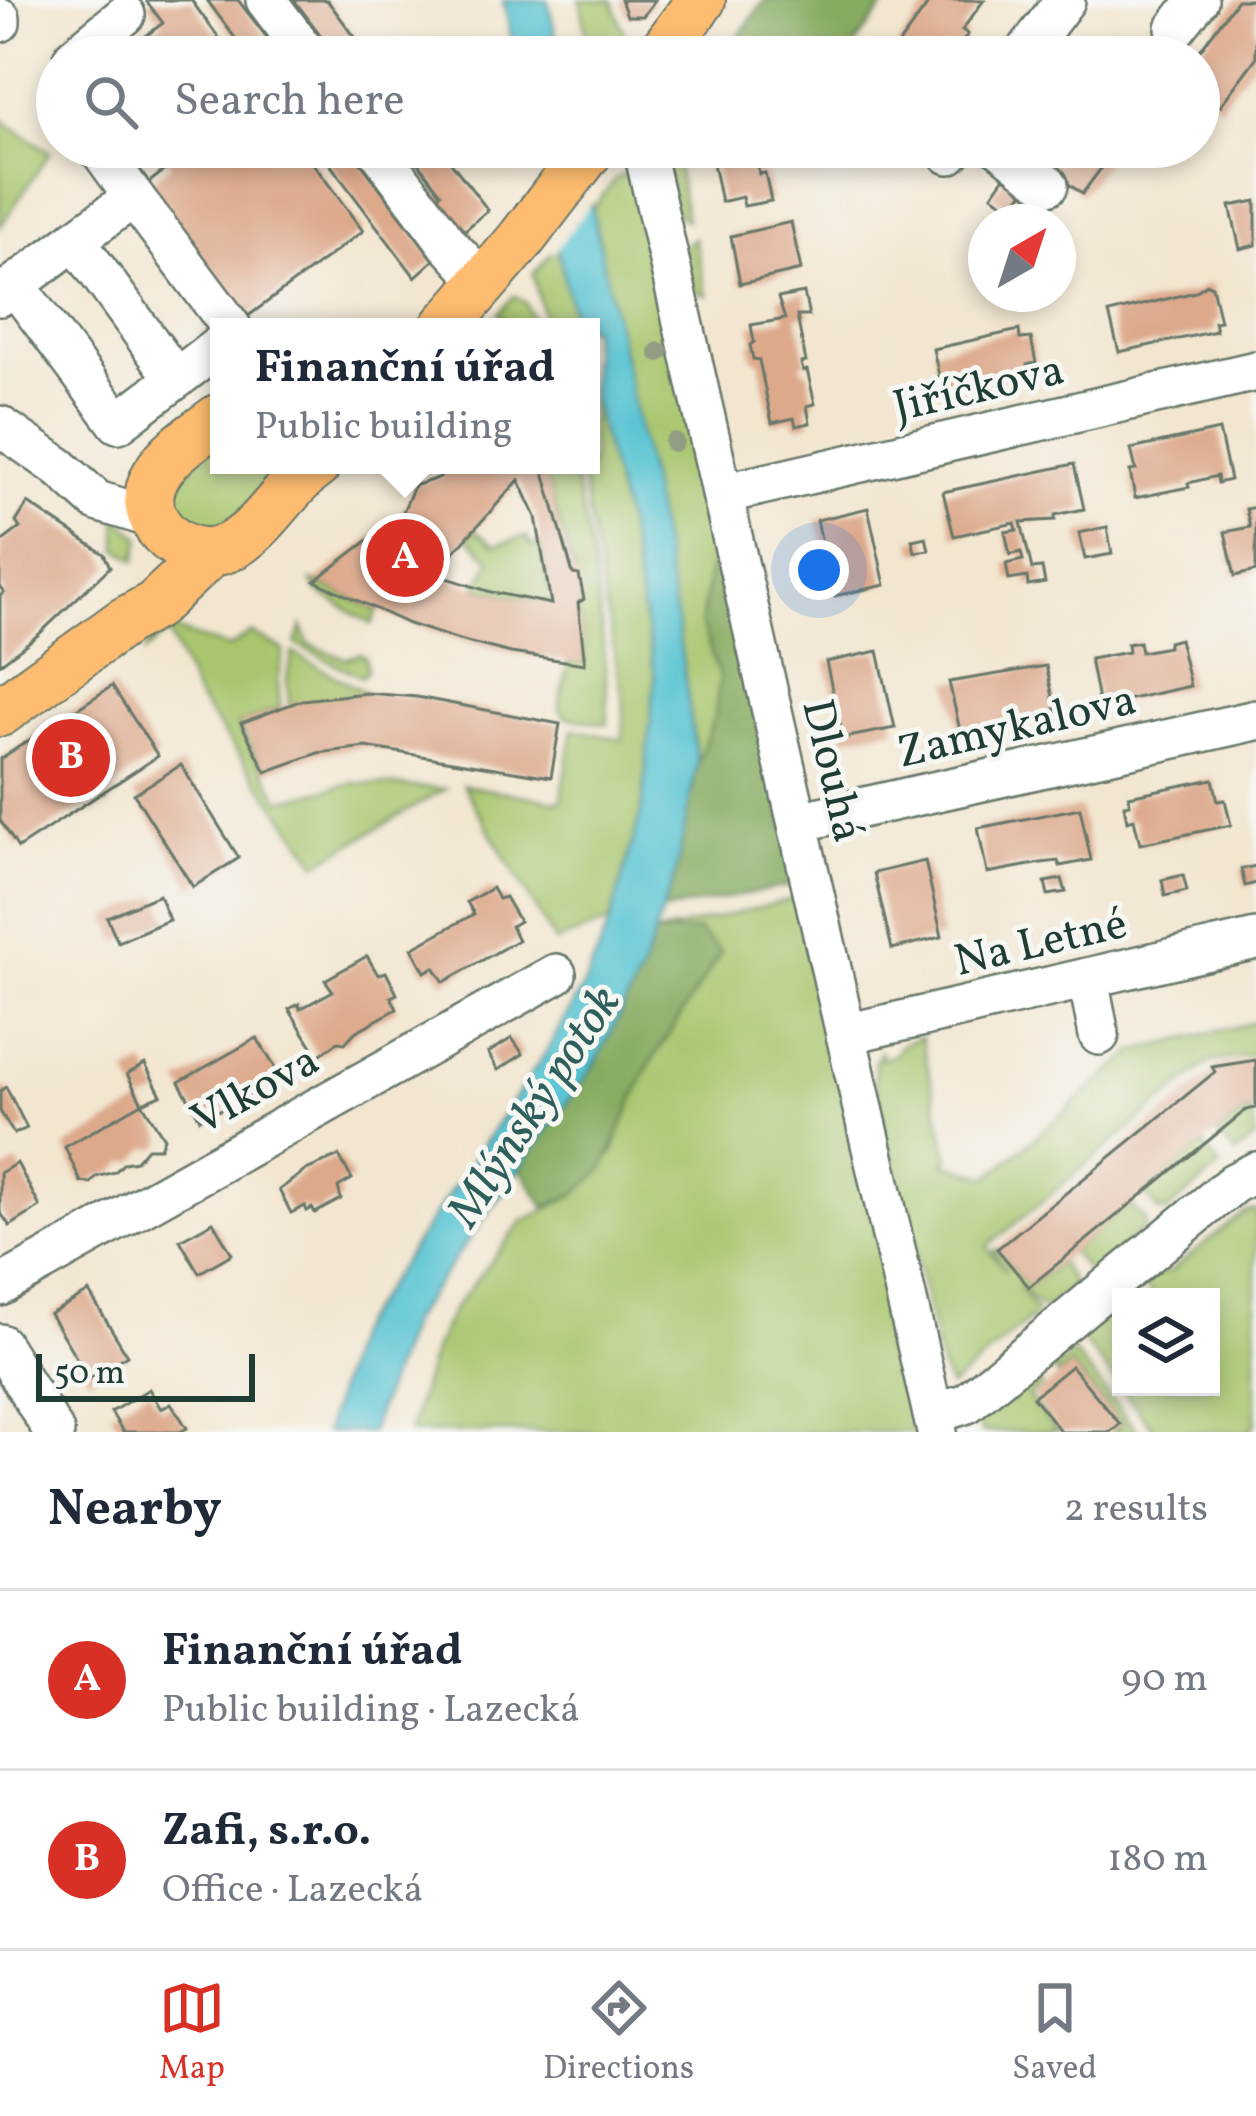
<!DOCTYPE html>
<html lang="en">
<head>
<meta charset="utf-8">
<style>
  body { margin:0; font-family:Vollkorn,serif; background:#f2f2f3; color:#1f2937 }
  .controls { position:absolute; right:36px; bottom:36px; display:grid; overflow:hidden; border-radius:0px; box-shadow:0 6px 18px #0003 }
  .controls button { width:108px; height:108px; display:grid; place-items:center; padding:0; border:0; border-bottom:3px solid #e0e1e3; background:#fff; color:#1f2937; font:60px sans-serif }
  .compass { position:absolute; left:968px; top:204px; width:108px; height:108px; border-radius:50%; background:#fff; box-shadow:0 6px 18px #0003; rotate:39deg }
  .scale { position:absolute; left:36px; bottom:30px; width:219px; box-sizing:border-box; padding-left:12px; border:6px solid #1f3d34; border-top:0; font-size:33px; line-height:42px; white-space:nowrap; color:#1f3d34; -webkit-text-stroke:9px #f6f6f2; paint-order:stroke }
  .you { position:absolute; left:819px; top:570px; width:42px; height:42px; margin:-30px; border:9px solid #fff; border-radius:50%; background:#1a73e8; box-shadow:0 0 0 18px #1a73e833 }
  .badge { display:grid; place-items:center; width:78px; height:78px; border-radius:50%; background:#d93025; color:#fff; font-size:39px; font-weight:700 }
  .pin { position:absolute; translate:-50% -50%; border:6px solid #fff; box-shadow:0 3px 12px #0006 }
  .popup { position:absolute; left:210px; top:318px; width:390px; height:156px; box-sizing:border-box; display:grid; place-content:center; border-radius:0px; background:#fff; filter:drop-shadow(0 3px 9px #0005); font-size:39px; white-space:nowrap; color:#747a83 }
  .popup b { font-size:45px; color:#1f2937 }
  .popup::after { content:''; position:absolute; left:50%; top:100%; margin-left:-24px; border:24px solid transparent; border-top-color:#fff }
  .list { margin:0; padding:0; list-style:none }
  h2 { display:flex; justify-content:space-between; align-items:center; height:156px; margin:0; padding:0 48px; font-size:51px }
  h2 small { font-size:39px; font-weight:400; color:#747a83 }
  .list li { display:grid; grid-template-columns:78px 1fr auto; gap:36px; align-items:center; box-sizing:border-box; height:180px; padding:0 48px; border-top:3px solid #e0e1e3 }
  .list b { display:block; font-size:45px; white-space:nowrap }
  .list p { margin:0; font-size:39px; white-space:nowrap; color:#747a83 }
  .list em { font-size:39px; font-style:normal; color:#747a83 }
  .icon { flex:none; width:66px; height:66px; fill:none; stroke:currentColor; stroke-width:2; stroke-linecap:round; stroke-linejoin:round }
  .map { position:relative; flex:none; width:1256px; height:1432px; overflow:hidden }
  .search { position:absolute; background:#fff; box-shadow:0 6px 18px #0003; left:36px; right:36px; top:36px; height:132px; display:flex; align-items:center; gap:30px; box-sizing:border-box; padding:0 42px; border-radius:66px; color:#747a83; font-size:45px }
  .sheet { height:516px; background:#fff }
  nav { display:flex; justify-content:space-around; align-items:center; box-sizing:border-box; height:168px; border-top:3px solid #e0e1e3; background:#fff; font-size:33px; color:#747a83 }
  nav a { display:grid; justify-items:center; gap:6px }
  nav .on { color:#d93025 }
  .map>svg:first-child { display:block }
  .green { fill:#a9c66e; stroke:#648251; stroke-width:3 }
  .forest { fill:#86ab61; stroke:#52744a; stroke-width:3 }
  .water { fill:#59c4d3; stroke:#3c8084; stroke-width:3 }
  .pier { fill:#f2e6d0 }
  .building { fill:#dda98b; fill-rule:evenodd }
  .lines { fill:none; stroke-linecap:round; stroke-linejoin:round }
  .minor-casing { stroke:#69786b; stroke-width:44 }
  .major-casing { stroke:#69786b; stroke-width:52 }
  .minor { stroke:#fff; stroke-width:39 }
  .major { stroke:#febc70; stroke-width:48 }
  .tree { fill:#919c82 }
  .labels { text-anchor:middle; stroke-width:10; stroke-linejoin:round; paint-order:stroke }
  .street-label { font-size:45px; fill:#1f3d34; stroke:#f6f6f2 }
  .water-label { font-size:48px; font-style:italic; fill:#2e5f5c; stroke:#f6f6f2 }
</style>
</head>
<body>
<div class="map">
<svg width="1256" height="1432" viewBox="0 0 1256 1432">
  <rect width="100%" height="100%" fill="#f6f6f2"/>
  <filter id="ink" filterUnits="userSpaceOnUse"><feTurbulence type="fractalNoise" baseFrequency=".00833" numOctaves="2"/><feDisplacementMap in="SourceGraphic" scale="24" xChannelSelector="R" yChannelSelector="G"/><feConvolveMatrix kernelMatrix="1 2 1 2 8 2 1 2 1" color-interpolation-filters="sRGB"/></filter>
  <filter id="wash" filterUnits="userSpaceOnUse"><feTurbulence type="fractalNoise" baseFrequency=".004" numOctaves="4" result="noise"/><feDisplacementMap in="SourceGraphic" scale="48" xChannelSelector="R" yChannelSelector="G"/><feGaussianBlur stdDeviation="2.7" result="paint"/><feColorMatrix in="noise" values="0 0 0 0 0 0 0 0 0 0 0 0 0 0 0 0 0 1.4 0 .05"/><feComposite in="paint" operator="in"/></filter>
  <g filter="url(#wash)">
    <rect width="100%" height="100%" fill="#f2e6d0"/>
    <!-- green -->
    <g class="green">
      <path d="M 580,0 L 612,0 L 627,40 L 615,57 L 591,57 Z"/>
      <path d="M 0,119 L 50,152 L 0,227 Z"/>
      <path d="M 670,152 L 676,157 L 686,220 L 677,215 L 663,153 Z"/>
      <path d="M 633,171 L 724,557 L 710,567 L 701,623 L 720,678 L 715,716 L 697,763 L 677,623 L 592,209 L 616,178 Z"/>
      <path d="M 694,238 L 696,246 L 707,295 L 695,291 L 684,246 Z"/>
      <path d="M 557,247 L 575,327 L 546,327 L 533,274 Z"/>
      <path d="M 514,296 L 526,303 L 534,327 L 513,327 L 498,314 Z"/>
      <path d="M 591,394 L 626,524 L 655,676 L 642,809 L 610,922 L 555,942 L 463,785 L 561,802 L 573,729 L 623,740 L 624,703 L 579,465 L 591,465 Z"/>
      <path d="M 219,440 L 219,465 L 285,465 C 255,502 227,544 177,517 L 169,490 Z"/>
      <path d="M 553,465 L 571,465 C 593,550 606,636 608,724 L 566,717 L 559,708 L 568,662 L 585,663 L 578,603 L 583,599 L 543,469 Z"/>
      <path d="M 117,517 L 141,538 L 136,560 L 118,549 Z"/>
      <path d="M 475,530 L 495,545 L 527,537 L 531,546 L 540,544 L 551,604 L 477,588 L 491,560 L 468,538 Z"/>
      <path d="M 312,581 L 378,611 L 372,624 L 316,591 Z"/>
      <path d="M 302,626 L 308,644 L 346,659 L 360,654 L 365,657 L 367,670 L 362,677 L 296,644 Z"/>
      <path d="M 164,627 L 229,648 L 251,633 L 284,650 L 278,681 L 280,707 L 238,725 L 281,801 L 353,783 L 445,789 L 318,863 L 196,696 L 168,632 L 143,653 Z"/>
      <path d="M 293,653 L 366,693 L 289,704 L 287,677 Z"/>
      <path d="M 800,897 L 923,1432 L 409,1432 L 434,1348 L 453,1309 L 522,1222 L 576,1194 L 614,1152 L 626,1110 L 648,1067 L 720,952 L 698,931 L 654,934 Z"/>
      <path d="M 1256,1022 L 1256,1055 L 1210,1062 L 987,1247 L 1006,1271 L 993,1252 L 997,1249 L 1029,1287 L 1059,1263 L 1074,1285 L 1044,1310 L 1018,1286 L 1037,1313 L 950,1387 L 941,1368 L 875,1080 L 875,1061 L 880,1052 L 882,1059 L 895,1055 L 902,1044 L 921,1037 L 949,1158 L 944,1163 L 989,1177 L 1135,1051 Z"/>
      <path d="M 1250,1109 L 1256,1138 L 1235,1154 L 1217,1134 Z"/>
      <path d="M 1203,1145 L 1220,1167 L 1166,1212 L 1159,1211 L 1144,1193 Z"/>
      <path d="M 1130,1204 L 1145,1220 L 1144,1229 L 1094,1271 L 1087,1270 L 1071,1252 Z"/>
      <path d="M 1256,1210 L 1256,1423 L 1250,1428 L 1253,1432 L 1156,1432 L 1077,1334 L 1124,1293 L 1127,1297 L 1121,1297 L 1121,1387 L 1211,1387 L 1211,1297 L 1152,1297 L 1139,1277 L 1170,1272 L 1244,1213 Z"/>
      <path d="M 1074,1353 L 1138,1432 L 1113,1432 L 1122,1424 L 1071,1365 L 1057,1375 L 1052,1370 Z"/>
      <path d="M 1038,1364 L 1042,1369 L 1033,1376 L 1042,1386 L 1028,1397 L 1057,1432 L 981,1432 L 976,1411 Z"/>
    </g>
    <!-- forest -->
    <g class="forest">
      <path d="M 765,0 L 889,0 L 846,57 L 723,57 Z"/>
      <path d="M 724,557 L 798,884 L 663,911 L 676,872 L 697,763 L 715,715 L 720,678 L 701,623 L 710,567 Z"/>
      <path d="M 698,931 L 721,952 L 648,1067 L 603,1170 L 576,1194 L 545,1207 L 520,1168 C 574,1093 624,1022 654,934 Z"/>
    </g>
    <!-- water -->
    <g class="water">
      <path d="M 503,0 L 548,0 L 560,57 L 516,57 Z"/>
      <path d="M 535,147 L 579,147 L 650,484 L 677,623 L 697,763 L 676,872 L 640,975 L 595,1064 L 411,1320 L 370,1432 L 325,1432 L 353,1334 L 546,1052 L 585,983 L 610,922 L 642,809 L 655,675 L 626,524 L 591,394 L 591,327 L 575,327 Z"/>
    </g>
    <!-- pier -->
    <path class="pier" d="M 552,147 L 585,147 L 596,196 L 553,254 L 535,172 Z"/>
    <g id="blocks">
      <!-- building -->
      <g class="building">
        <path d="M 150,0 L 191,0 L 233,57 L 118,57 L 163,23 L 147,2 Z"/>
        <path d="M 207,0 L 238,0 L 282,57 L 249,57 Z"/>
        <path d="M 294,0 L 327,0 L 370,57 L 337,57 Z"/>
        <path d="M 621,0 L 655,0 L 643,16 L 627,16 Z"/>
        <path d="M 919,0 L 984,0 L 962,30 L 968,34 L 951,57 L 889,57 L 927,6 Z"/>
        <path d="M 1237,0 L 1256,0 L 1256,58 L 1220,106 L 1199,91 L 1199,57 L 1195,57 Z"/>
        <path d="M 157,147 L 301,147 L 363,231 L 247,317 L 147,184 L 171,165 Z"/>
        <path d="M 317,147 L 349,147 L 434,260 L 415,277 Z"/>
        <path d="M 406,147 L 439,147 L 488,210 L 464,231 L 436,196 L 441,193 Z"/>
        <path d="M 716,147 L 761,147 L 764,159 L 757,161 L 759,174 L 765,173 L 771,201 L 744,206 L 742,197 L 721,202 L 710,149 Z"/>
        <path d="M 1055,147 L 1117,147 L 1082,194 L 1042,164 Z"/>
        <path d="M 1008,172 L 1028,186 L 1012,208 L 992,195 Z"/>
        <path d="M 1256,201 L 1256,245 L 1240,249 L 1230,206 Z"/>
        <path d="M 791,222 L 801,270 L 740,284 L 731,236 Z"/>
        <path d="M 1207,284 L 1212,286 L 1220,321 L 1214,322 L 1216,331 L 1119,352 L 1109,313 L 1195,292 Z"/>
        <path d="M 804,293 L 809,316 L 797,316 L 806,362 L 801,363 L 803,371 L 807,370 L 815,404 L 807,406 L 810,423 L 796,426 L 794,418 L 772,423 L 759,360 L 753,359 L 750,345 L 754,342 L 751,325 L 785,319 L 778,298 Z"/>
        <path d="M 1019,330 L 1020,339 L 1031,338 L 1036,363 L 1027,365 L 1028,374 L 943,394 L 933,349 Z"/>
        <path d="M 1219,430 L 1230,480 L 1218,483 L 1217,476 L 1188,483 L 1189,487 L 1135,498 L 1130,471 L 1136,470 L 1131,449 Z"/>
        <path d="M 1074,464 L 1084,509 L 1055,515 L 1055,520 L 1021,522 L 1032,569 L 1042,568 L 1045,583 L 1028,586 L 1027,577 L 1009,580 L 1006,564 L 1023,560 L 1021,552 L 1010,555 L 1005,532 L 1017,530 L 1015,523 L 954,536 L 943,492 Z"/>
        <path d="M 452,465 L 553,465 L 543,469 L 573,574 L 579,575 L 584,599 L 578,603 L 585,664 L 511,653 L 459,640 L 409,624 L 315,581 L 402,514 L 414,486 L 441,477 ZM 519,480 L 536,517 L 551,604 L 491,592 L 434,574 Z"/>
        <path d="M 28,503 L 104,554 L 110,567 L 38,635 L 0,664 L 0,596 L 4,592 L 0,587 L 0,543 L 20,528 L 16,522 Z"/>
        <path d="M 1256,507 L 1256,571 L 1235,576 L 1225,532 L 1250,527 L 1246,509 Z"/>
        <path d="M 868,508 L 885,585 L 834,596 L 817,520 Z"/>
        <path d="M 1107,527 L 1112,554 L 1085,559 L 1079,533 Z"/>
        <path d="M 926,537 L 929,550 L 915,552 L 912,540 Z"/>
        <path d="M 1179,639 L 1190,686 L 1099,706 L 1090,659 L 1128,652 L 1127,644 L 1139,642 L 1141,652 L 1168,647 L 1168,642 Z"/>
        <path d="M 878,651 L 895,728 L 843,738 L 826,662 Z"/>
        <path d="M 1046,666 L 1057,715 L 961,735 L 949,682 Z"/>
        <path d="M 112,686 L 158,756 L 18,848 L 0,820 L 0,759 Z"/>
        <path d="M 366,693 L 417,697 L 560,724 L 551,777 L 366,747 L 318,753 L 266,772 L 241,723 L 302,700 Z"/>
        <path d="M 181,765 L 239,858 L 193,887 L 134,794 Z"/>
        <path d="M 1213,779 L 1218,801 L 1225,800 L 1231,825 L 1140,844 L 1134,819 L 1127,821 L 1124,805 L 1130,804 L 1129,796 Z"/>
        <path d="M 1080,808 L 1091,860 L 1060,866 L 1058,861 L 1041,863 L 987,873 L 978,828 Z"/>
        <path d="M 925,861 L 942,937 L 892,949 L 874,873 Z"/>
        <path d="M 1256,866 L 1256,883 L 1245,886 L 1241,869 Z"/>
        <path d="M 1183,875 L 1187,891 L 1165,896 L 1162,880 Z"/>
        <path d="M 1062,879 L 1066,892 L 1048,895 L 1045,882 Z"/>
        <path d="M 492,888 L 498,899 L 505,897 L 519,921 L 511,926 L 518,940 L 444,982 L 434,967 L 425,972 L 412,948 L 474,914 L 467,902 Z"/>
        <path d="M 159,895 L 169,920 L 118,942 L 107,917 Z"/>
        <path d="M 367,956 L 378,975 L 386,972 L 397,994 L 391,997 L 397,1009 L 355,1032 L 345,1043 L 338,1042 L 318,1056 L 289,1009 L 299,1004 L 300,1009 L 333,991 L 325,980 Z"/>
        <path d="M 257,1038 L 279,1074 L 258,1087 L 252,1095 L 200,1119 L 179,1082 Z"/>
        <path d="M 512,1038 L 523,1054 L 498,1070 L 488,1053 Z"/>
        <path d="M 1256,1060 L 1256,1108 L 1246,1110 L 1029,1287 L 997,1249 L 1215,1072 L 1212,1067 Z"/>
        <path d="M 145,1064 L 161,1095 L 142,1103 L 127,1074 Z"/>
        <path d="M 6,1087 L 27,1128 L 14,1134 L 0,1111 L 0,1091 Z"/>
        <path d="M 142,1103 L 164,1138 L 160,1148 L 147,1148 L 136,1161 L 124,1163 L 115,1172 L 96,1177 L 91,1183 L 81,1182 L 65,1147 Z"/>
        <path d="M 339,1156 L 352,1179 L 338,1187 L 341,1199 L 315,1213 L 312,1208 L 307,1211 L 305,1206 L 291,1213 L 279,1190 L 306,1170 Z"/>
        <path d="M 17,1163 L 40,1207 L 10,1226 L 0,1212 L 0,1173 Z"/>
        <path d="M 213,1222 L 232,1254 L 199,1273 L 180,1240 Z"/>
        <path d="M 89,1292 L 127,1355 L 89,1379 L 50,1314 Z"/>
        <path d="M 1071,1366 L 1120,1424 L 1110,1432 L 1061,1432 L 1033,1397 Z"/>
        <path d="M 149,1389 L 161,1409 L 171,1403 L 187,1428 L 180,1432 L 123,1432 L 111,1412 Z"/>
      </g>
    </g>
  </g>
  <g filter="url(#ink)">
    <use href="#blocks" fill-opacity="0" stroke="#69786b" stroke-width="3"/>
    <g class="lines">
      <defs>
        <g id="minor">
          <path d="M 266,0 L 309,57"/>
          <path d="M 0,18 L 0,22"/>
          <path d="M 1176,28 L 1198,0"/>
          <path d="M 74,57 L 125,15"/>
          <path d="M 1022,57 L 1065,0"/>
          <path d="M 98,147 L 134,197"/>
          <path d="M 376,147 L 449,245 L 484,283"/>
          <path d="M 643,147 L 937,1432"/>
          <path d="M 1000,147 L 1048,185"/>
          <path d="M 949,154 L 955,147"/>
          <path d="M 75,240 L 134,197 L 231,327"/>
          <path d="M 15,285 L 118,423 L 219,346"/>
          <path d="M 0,296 L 75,240 L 176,379"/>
          <path d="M 0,426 L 59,467 L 97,501 L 153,518"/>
          <path d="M 722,494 L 1256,371"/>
          <path d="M 798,822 L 1256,720"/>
          <path d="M 1088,978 L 1099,1035"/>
          <path d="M 846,1034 L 1256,939"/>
          <path d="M 0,1286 L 556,974"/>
          <path d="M 0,1344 L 54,1432"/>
          <path d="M 933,1414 L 967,1403 L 1234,1183 L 1256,1172"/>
        </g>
        <g id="major">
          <path d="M 659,57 L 701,0"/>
          <path d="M 445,327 L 519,242 L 592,147"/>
          <path d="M 219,418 C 196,436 163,454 152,484 C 137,526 188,565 227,548 C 264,531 283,488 316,465"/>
          <path d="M 0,712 L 124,622 L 155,605 L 210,553"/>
        </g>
      </defs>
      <!-- minor casing -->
      <use href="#minor" class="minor-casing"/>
      <!-- major casing -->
      <use href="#major" class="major-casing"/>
      <!-- minor -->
      <use href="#minor" class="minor"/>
      <!-- major -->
      <use href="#major" class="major"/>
    </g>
    <!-- trees -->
    <g class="tree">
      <circle cx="659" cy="352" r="10"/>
      <circle cx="674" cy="442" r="10"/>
    </g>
  </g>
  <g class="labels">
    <!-- street labels -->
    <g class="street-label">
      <text transform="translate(978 386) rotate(-13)" y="16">Jiříčkova</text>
      <text transform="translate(1016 724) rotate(-13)" y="16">Zamykalova</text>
      <text transform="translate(835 770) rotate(77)" y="16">Dlouhá</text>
      <text transform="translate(1040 940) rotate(-13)" y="16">Na Letné</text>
      <text transform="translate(254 1088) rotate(-29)" y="16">Vlkova</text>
    </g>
    <!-- water labels -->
    <g class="water-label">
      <text transform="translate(532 1105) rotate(-57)" y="17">Mlýnský potok</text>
    </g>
  </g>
</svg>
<div class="controls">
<button><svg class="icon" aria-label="layers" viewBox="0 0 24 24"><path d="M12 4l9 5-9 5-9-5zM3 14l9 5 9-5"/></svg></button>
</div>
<svg class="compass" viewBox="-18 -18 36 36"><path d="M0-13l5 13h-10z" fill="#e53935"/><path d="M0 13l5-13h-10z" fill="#747a83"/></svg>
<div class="scale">50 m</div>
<div class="you"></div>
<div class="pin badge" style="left:405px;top:558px">A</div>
<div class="popup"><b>Finanční úřad</b>Public building</div>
<div class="pin badge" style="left:71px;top:758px">B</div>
<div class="search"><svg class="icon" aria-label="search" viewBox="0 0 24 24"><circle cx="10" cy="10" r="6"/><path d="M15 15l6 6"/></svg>Search here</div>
</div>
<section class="sheet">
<h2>Nearby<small>2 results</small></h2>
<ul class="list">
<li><span class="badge">A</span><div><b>Finanční úřad</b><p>Public building · Lazecká</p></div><em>90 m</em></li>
<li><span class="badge">B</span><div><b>Zafi, s.r.o.</b><p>Office · Lazecká</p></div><em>180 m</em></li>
</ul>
</section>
<nav>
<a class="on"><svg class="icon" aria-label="map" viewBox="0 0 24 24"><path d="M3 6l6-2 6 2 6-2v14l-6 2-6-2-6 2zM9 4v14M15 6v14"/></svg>Map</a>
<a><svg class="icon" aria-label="directions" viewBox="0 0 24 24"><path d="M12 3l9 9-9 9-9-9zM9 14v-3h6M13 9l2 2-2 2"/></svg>Directions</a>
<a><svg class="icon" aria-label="saved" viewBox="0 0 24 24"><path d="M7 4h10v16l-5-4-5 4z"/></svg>Saved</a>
</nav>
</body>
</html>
